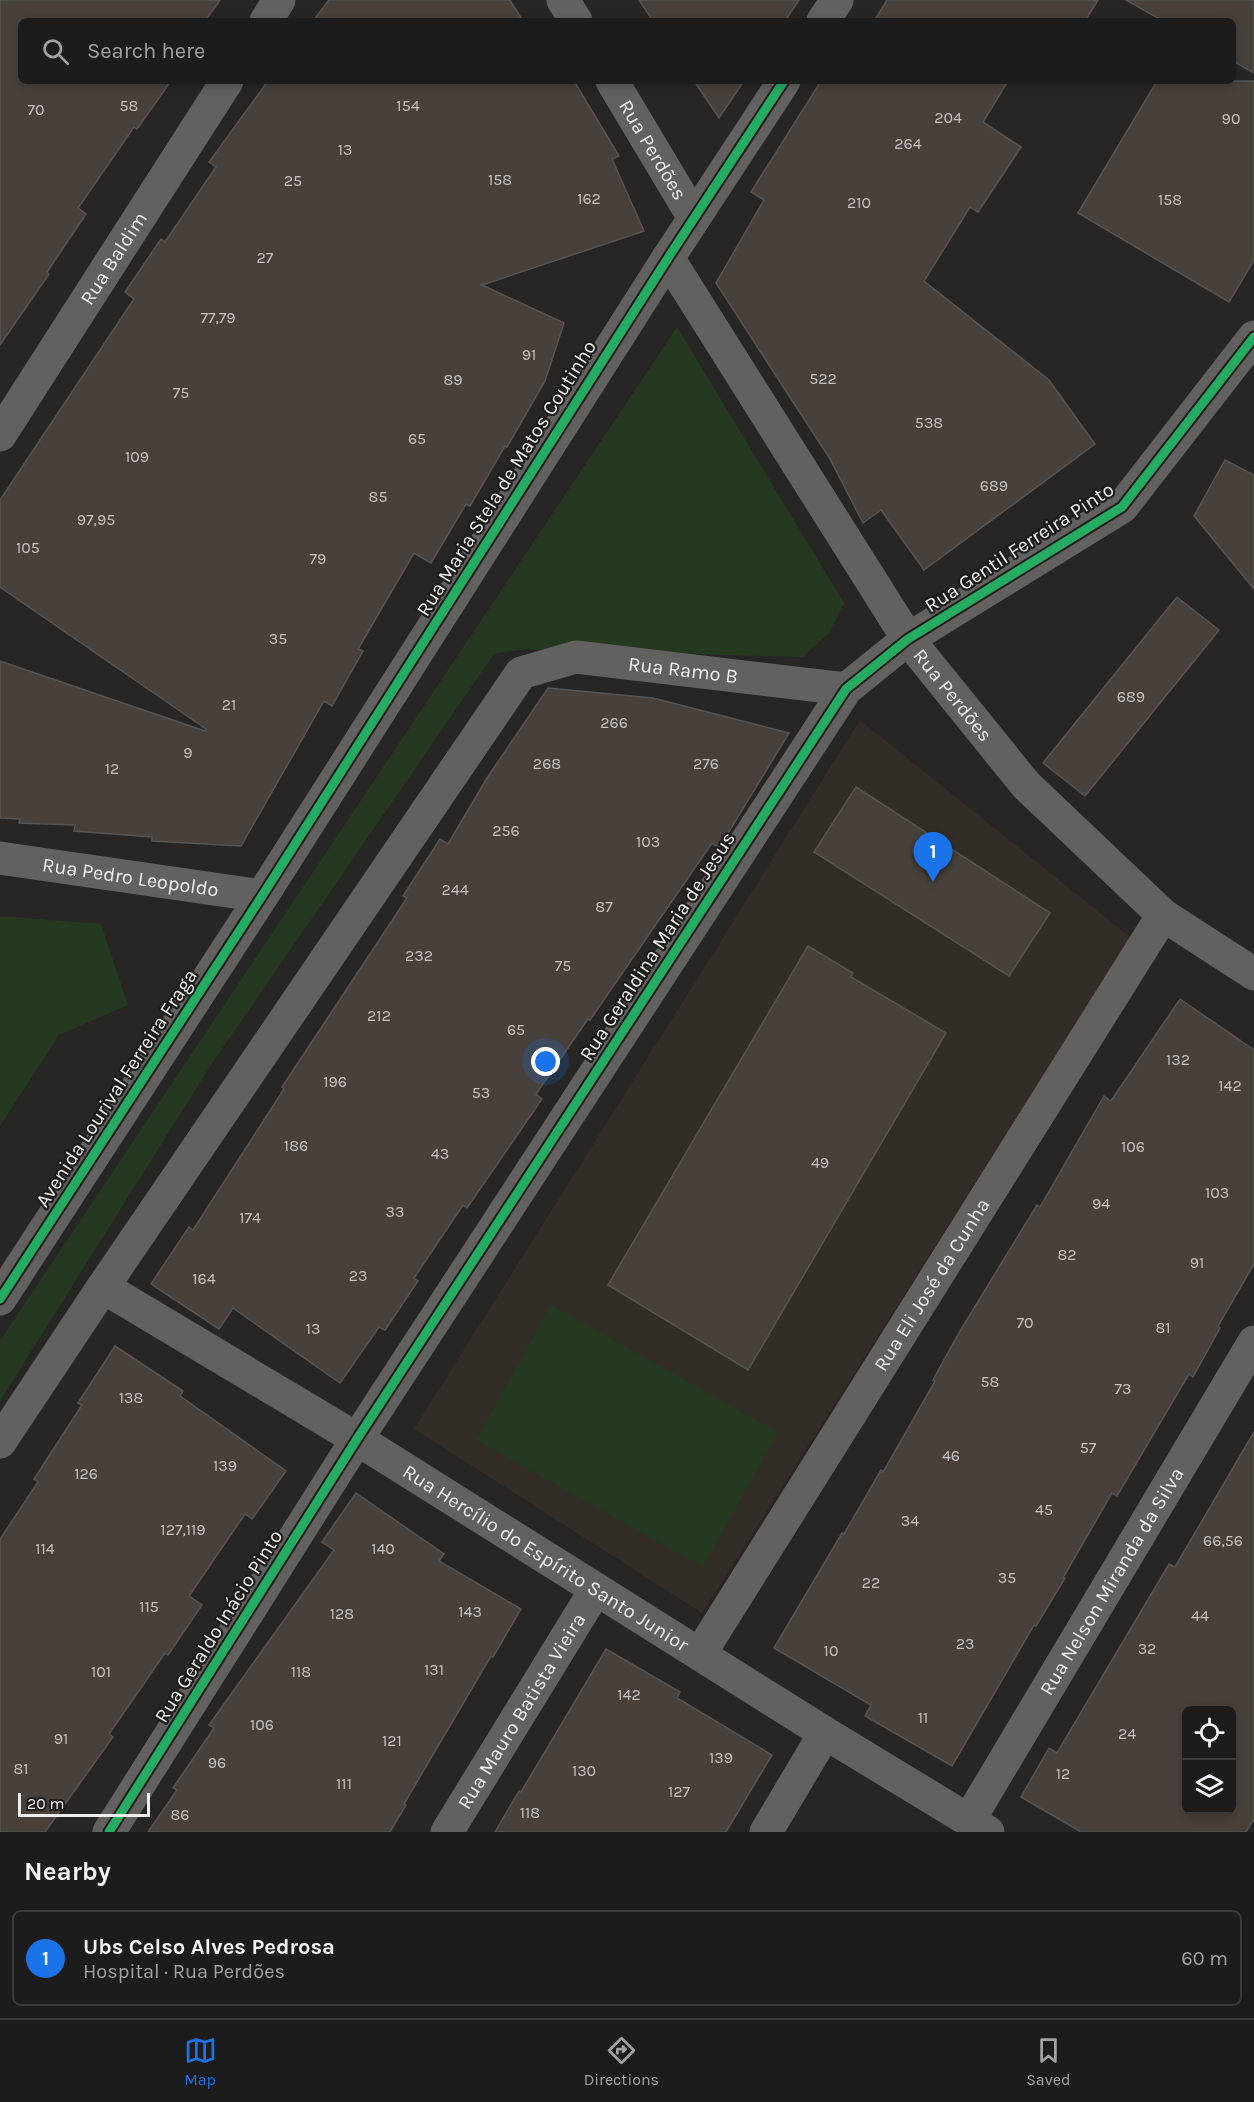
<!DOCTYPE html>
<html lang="en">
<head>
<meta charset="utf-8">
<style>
  body { margin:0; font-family:Karla,sans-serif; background:#2a2929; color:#f1f3f6 }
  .controls { position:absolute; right:18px; bottom:18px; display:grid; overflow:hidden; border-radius:9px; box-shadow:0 3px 9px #0003 }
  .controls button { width:54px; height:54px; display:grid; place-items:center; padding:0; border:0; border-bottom:2px solid #3b3a3b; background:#1d1c1c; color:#f1f3f6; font:30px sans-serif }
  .scale { position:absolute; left:18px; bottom:15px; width:132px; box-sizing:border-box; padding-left:6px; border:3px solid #efeeec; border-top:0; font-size:16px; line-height:21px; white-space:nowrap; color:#efeeec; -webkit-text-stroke:4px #1e1c1a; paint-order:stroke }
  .you { position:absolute; left:546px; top:1062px; width:21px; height:21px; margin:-15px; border:4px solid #fff; border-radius:50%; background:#1a73e8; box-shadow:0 0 0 9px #1a73e833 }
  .badge { display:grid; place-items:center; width:39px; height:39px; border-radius:50%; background:#1a73e8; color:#fff; font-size:20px; font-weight:700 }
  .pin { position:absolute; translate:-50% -50px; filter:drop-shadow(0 2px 3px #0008) }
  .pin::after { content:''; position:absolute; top:32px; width:21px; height:18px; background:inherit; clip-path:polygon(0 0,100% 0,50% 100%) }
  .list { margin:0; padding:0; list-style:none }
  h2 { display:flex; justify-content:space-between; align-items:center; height:78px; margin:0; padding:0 24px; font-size:26px }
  h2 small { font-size:20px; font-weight:400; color:#a0a1a3 }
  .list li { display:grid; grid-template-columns:39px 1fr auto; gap:18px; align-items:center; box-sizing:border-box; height:96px; margin:0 12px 12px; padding:0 12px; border:2px solid #3b3a3b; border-radius:9px }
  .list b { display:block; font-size:22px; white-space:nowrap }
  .list p { margin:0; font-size:20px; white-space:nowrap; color:#a0a1a3 }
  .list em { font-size:20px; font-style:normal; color:#a0a1a3 }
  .icon { flex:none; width:33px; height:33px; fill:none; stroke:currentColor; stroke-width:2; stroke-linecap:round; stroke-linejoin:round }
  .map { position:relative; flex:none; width:1254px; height:1832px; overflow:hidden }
  .search { position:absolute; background:#1d1c1c; box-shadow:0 3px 9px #0003; left:18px; right:18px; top:18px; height:66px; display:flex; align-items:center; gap:15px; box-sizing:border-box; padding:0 21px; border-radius:9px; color:#a0a1a3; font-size:22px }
  .sheet { height:186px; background:#1d1c1c }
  nav { display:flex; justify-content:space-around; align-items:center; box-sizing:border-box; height:84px; border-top:2px solid #3b3a3b; background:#1d1c1c; font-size:16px; color:#a0a1a3 }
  nav a { display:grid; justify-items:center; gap:3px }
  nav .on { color:#1a73e8 }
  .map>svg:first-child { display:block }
  .built { fill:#332d27 }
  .green { fill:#253921 }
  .building { fill:#48403b; stroke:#565554; stroke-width:1.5; fill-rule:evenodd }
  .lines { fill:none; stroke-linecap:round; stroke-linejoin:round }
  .minor { stroke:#626160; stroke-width:33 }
  .cycleway-casing { stroke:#1e1c1a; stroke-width:13 }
  .cycleway { stroke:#26ab63; stroke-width:9 }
  .labels { text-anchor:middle; stroke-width:4.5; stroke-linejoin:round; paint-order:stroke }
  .number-label { font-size:16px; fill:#c5c2c0 }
  .street-label { font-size:20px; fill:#efeeec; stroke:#1e1c1a }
</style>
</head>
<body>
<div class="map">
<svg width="1254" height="1832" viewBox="0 0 1254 1832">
  <rect width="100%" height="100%" fill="#272625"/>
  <!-- built -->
  <path class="built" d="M 860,720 L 1131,938 L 702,1613 L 414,1429 Z"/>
  <!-- green -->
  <g class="green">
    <path d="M 677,327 L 844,603 L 829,633 L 803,657 L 525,649 L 494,654 L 211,1065 L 0,1401 L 0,1341 Z"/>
    <path d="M 0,916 L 101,924 L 128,1005 L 59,1035 L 0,1126 Z"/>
    <path d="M 551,1305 L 778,1432 L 703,1567 L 476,1440 Z"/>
  </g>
  <!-- building -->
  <g class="building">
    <path d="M 0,0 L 220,0 L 205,21 L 21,21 L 21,81 L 171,81 L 137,129 L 134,127 L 78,208 L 86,214 L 47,272 L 49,274 L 0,345 Z"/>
    <path d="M 329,0 L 510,0 L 523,21 L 313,21 Z"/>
    <path d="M 639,0 L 799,0 L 785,21 L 653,21 Z"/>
    <path d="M 887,0 L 1098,0 L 1085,21 L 874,21 Z"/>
    <path d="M 1126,0 L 1254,0 L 1254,73 L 1233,61 L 1233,21 L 1163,21 Z"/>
    <path d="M 268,81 L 574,81 L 619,156 L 612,159 L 644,231 L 482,285 L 564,323 L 545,381 L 507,447 L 505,446 L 470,506 L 466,504 L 431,563 L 414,553 L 358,649 L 363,651 L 332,706 L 324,701 L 241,846 L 152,841 L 152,837 L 74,831 L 75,825 L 19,823 L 20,819 L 0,818 L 0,661 L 205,731 L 206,729 L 0,587 L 0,500 L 134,299 L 125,292 L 161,239 L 165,242 L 216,167 L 209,162 Z"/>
    <path d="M 694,81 L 744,81 L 719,118 Z"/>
    <path d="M 821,81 L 1008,81 L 983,122 L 1021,147 L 978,212 L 970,207 L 924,281 L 1049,380 L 1095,444 L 924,570 L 881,510 L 863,523 L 830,459 L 716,283 L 764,200 L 751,192 Z"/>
    <path d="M 1157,81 L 1254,81 L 1254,260 L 1229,302 L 1078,213 Z"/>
    <path d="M 1225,460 L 1254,475 L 1254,589 L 1194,516 Z"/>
    <path d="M 1177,597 L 1219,630 L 1085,796 L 1043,763 Z"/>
    <path d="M 548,688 L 653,698 L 789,733 L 719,848 L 712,843 L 590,1020 L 588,1019 L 536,1094 L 542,1099 L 467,1208 L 463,1205 L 414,1278 L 418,1281 L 385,1330 L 379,1327 L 340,1383 L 233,1308 L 219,1329 L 151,1284 L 189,1227 L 193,1230 L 284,1089 L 282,1087 L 407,898 L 403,896 L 440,839 L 448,844 L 487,778 Z"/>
    <path d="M 856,787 L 1050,913 L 1009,976 L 814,852 Z"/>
    <path d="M 808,946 L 853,973 L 851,977 L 946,1033 L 748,1370 L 608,1285 Z"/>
    <path d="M 1180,999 L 1254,1050 L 1254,1264 L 1218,1326 L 1220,1328 L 1193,1377 L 1189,1374 L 1117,1496 L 1112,1493 L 1063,1578 L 1065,1578 L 1036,1626 L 1034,1625 L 952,1766 L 865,1716 L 871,1705 L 774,1648 L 842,1533 L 844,1534 L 881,1470 L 883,1472 L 935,1381 L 933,1380 L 960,1331 L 1037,1205 L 1040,1207 L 1104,1096 L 1111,1101 Z"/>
    <path d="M 115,1346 L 183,1391 L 180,1396 L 286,1471 L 252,1519 L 245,1514 L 189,1596 L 202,1605 L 168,1655 L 165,1653 L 109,1734 L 113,1737 L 45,1832 L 0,1832 L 0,1539 L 38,1482 L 34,1479 L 82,1405 L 78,1403 Z"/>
    <path d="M 1254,1432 L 1254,1819 L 1246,1832 L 1081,1832 L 1021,1797 L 1049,1748 L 1057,1753 L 1169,1564 L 1175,1567 ZM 1186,1710 L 1232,1710 L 1232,1809 L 1186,1809 Z"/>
    <path d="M 356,1493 L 444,1554 L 439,1561 L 521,1609 L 493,1657 L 491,1656 L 404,1804 L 406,1805 L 390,1832 L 148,1832 L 177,1790 L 173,1788 L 214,1728 L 209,1725 L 334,1550 L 322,1542 Z"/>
    <path d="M 606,1649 L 680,1692 L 677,1698 L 772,1755 L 726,1832 L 495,1832 L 519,1791 L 521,1792 Z"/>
  </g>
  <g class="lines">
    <!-- minor -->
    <g class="minor">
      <path d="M 563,0 L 576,21"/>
      <path d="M 266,21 L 279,0"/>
      <path d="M 823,21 L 837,0"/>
      <path id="s1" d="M 612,81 L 694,218"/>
      <path id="s2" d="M 668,258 L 908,639 L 1026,785 L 1163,915 L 1254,974"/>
      <path id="s3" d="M 0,435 L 227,81"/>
      <path id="s4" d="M 0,858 L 262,896"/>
      <path id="s5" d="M 103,1287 L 357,1439 L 825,1733 L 988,1832"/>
      <path d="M 0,1299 L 262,896 L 668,258 L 784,81"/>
      <path id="s6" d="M 0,1442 L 103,1287 L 521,673 L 576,657 L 846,689"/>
      <path id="s7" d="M 700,1654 L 1163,915"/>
      <path id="s8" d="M 969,1820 L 1254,1342"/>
      <path d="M 109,1832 L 357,1439 L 846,689 L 908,639 L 1122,507 L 1254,337"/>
      <path id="s9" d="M 447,1832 L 596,1589"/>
      <path d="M 766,1832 L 825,1733"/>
    </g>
    <defs>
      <g id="cycleway">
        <path d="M 0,1299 L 262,896 L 668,258 L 784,81"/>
        <path d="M 109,1832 L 357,1439 L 846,689 L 908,639 L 1122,507 L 1254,337"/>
      </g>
    </defs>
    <!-- cycleway casing -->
    <use href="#cycleway" class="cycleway-casing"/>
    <!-- cycleway -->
    <use href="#cycleway" class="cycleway"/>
  </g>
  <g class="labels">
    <!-- number labels -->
    <g class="number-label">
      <text x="129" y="111">58</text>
      <text x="408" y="111">154</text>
      <text x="36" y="115">70</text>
      <text x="948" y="123">204</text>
      <text x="1231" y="124">90</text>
      <text x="908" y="149">264</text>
      <text x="345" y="155">13</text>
      <text x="500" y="185">158</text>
      <text x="293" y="186">25</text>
      <text x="589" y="204">162</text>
      <text x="1170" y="205">158</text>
      <text x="859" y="208">210</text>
      <text x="265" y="263">27</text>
      <text x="218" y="323">77,79</text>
      <text x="529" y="360">91</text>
      <text x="823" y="384">522</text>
      <text x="453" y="385">89</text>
      <text x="181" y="398">75</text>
      <text x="929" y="428">538</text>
      <text x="417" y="444">65</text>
      <text x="137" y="462">109</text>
      <text x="994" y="491">689</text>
      <text x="378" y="502">85</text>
      <text x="96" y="525">97,95</text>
      <text x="28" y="553">105</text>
      <text x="318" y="564">79</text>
      <text x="278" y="644">35</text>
      <text x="1131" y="702">689</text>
      <text x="229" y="710">21</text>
      <text x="614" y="728">266</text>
      <text x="188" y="758">9</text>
      <text x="547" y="769">268</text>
      <text x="706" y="769">276</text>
      <text x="112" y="774">12</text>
      <text x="506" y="836">256</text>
      <text x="648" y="847">103</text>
      <text x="455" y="895">244</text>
      <text x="604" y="912">87</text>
      <text x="419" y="961">232</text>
      <text x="563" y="971">75</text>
      <text x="379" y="1021">212</text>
      <text x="516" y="1035">65</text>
      <text x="1178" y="1065">132</text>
      <text x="335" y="1087">196</text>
      <text x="1230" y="1091">142</text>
      <text x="481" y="1098">53</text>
      <text x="296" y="1151">186</text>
      <text x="1133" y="1152">106</text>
      <text x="440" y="1159">43</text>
      <text x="820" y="1168">49</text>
      <text x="1217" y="1198">103</text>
      <text x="1101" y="1209">94</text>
      <text x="395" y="1217">33</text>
      <text x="250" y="1223">174</text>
      <text x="1067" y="1260">82</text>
      <text x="1197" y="1268">91</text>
      <text x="358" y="1281">23</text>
      <text x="204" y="1284">164</text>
      <text x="1025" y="1328">70</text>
      <text x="1163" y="1333">81</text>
      <text x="313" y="1334">13</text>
      <text x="990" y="1387">58</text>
      <text x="1123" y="1394">73</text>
      <text x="131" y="1403">138</text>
      <text x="1088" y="1453">57</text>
      <text x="951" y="1461">46</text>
      <text x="225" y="1471">139</text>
      <text x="86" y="1479">126</text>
      <text x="1044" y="1515">45</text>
      <text x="910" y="1526">34</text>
      <text x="183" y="1535">127,119</text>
      <text x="1223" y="1546">66,56</text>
      <text x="45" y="1554">114</text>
      <text x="383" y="1554">140</text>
      <text x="1007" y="1583">35</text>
      <text x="871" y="1588">22</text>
      <text x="149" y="1612">115</text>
      <text x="470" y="1617">143</text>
      <text x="342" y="1619">128</text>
      <text x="1200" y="1621">44</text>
      <text x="965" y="1649">23</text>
      <text x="1147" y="1654">32</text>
      <text x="831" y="1656">10</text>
      <text x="434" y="1675">131</text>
      <text x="101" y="1677">101</text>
      <text x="301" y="1677">118</text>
      <text x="629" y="1700">142</text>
      <text x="923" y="1723">11</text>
      <text x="262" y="1730">106</text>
      <text x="1127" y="1739">24</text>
      <text x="61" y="1744">91</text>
      <text x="392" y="1746">121</text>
      <text x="721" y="1763">139</text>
      <text x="217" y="1768">96</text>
      <text x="21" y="1774">81</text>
      <text x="584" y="1776">130</text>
      <text x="1063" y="1779">12</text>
      <text x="344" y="1789">111</text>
      <text x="679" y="1797">127</text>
      <text x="530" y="1818">118</text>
      <text x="180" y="1820">86</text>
    </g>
    <!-- street labels -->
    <g class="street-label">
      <text dy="7" stroke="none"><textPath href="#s1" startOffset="80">Rua Perdões</textPath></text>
      <text dy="7" stroke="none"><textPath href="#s3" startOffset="210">Rua Baldim</textPath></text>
      <text transform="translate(506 478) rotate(-58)" y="7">Rua Maria Stela de Matos Coutinho</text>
      <text transform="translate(1019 547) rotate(-33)" y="7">Rua Gentil Ferreira Pinto</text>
      <text dy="7" stroke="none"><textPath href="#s6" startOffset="1094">Rua Ramo B</textPath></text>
      <text dy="7" stroke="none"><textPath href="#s2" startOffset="522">Rua Perdões</textPath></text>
      <text dy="7" stroke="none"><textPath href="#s4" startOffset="132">Rua Pedro Leopoldo</textPath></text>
      <text transform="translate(657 946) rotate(-57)" y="7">Rua Geraldina Maria de Jesus</text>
      <text transform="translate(116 1088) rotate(-57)" y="7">Avenida Lourival Ferreira Fraga</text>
      <text dy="7" stroke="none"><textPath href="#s7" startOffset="436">Rua Eli José da Cunha</textPath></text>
      <text dy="7" stroke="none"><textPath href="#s5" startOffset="519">Rua Hercílio do Espírito Santo Junior</textPath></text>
      <text dy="7" stroke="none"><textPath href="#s8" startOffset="278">Rua Nelson Miranda da Silva</textPath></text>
      <text transform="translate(218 1626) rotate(-58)" y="7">Rua Geraldo Inácio Pinto</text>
      <text dy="7" stroke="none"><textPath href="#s9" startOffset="142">Rua Mauro Batista Vieira</textPath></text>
    </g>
  </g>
</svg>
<div class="controls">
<button><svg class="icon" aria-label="locate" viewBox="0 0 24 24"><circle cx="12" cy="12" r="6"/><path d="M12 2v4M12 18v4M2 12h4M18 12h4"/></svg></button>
<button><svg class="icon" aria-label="layers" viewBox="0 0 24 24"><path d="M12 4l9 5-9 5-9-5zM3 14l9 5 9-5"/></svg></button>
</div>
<div class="scale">20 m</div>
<div class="you"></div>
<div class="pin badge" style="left:933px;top:882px">1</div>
<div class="search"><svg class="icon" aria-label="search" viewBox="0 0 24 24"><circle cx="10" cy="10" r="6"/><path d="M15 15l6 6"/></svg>Search here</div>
</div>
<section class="sheet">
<h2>Nearby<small></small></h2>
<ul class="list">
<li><span class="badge">1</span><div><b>Ubs Celso Alves Pedrosa</b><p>Hospital · Rua Perdões</p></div><em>60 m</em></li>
</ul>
</section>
<nav>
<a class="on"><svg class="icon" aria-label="map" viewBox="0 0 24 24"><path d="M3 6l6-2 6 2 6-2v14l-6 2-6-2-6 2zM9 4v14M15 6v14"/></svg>Map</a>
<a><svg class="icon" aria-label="directions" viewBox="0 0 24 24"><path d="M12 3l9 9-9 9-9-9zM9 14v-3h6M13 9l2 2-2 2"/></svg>Directions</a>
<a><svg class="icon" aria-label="saved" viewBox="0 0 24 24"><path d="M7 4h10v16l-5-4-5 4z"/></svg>Saved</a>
</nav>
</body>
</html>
